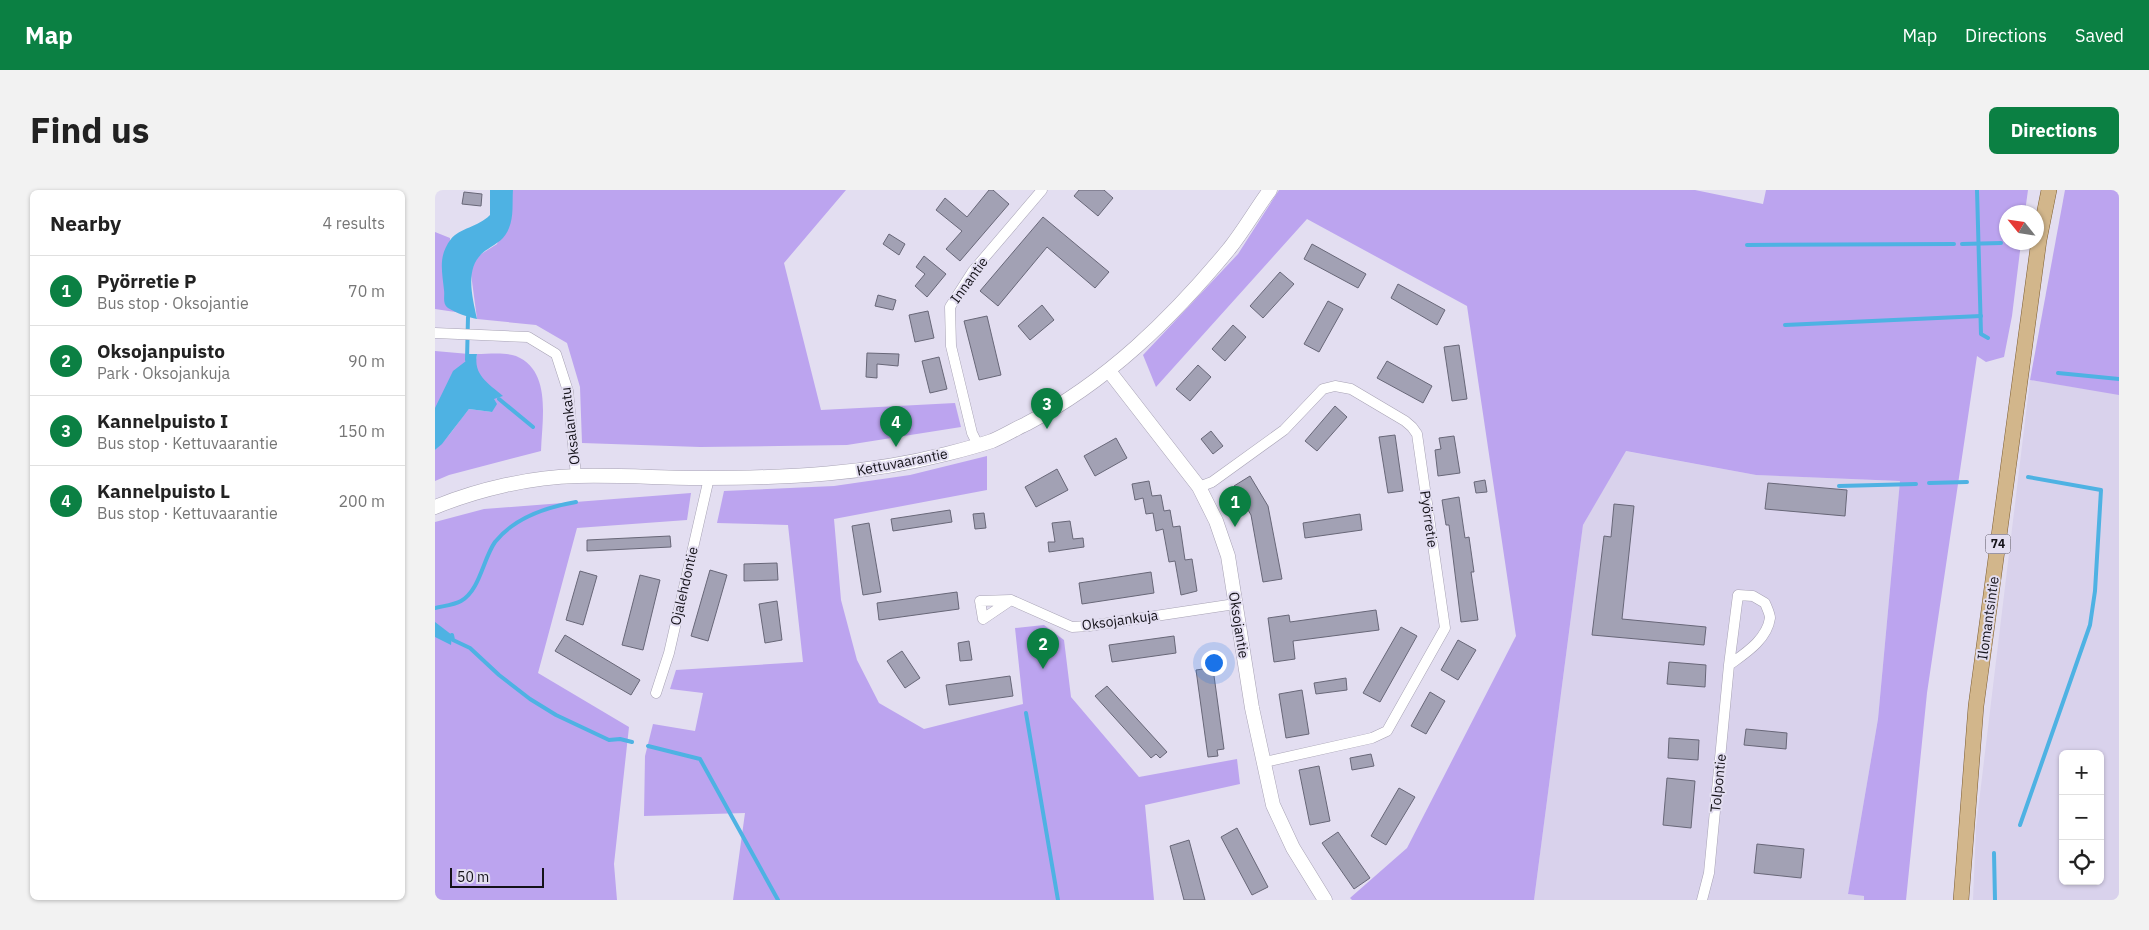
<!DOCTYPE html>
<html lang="en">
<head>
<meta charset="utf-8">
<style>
  body { margin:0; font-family:"IBM Plex Sans",sans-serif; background:#f2f2f2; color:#222 }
  .controls { position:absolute; right:15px; bottom:15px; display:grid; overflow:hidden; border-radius:8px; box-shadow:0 1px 4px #0004 }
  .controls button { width:45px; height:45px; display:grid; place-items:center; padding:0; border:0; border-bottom:1px solid #e0e0e0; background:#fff; color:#222; font:25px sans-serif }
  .compass { position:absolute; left:1564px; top:15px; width:45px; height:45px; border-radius:50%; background:#fff; box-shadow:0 1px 4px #0004; rotate:300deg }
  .scale { position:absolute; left:15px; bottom:12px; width:94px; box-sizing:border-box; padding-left:5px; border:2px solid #141219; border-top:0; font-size:14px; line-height:18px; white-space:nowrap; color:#141219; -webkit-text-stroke:4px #e3def1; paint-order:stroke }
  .you { position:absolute; left:778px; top:472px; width:18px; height:18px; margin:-12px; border:4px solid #fff; border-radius:50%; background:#1a73e8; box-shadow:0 0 0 8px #1a73e833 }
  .badge { display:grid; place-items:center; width:32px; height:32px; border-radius:50%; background:#0b8043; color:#fff; font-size:16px; font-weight:700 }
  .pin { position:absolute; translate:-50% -41px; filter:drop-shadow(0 1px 2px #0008) }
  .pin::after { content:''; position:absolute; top:26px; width:18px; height:15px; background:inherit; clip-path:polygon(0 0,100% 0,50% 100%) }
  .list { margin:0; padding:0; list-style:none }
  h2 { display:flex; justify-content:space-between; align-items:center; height:65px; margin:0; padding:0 20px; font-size:21px }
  h2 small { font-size:16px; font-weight:400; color:#767676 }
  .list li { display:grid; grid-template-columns:32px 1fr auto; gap:15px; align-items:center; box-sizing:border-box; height:70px; padding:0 20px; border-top:1px solid #e0e0e0 }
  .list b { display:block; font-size:19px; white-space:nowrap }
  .list p { margin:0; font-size:16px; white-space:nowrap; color:#767676 }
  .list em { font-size:16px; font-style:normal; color:#767676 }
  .icon { flex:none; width:28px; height:28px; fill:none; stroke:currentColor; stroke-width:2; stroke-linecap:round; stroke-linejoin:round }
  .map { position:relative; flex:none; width:1684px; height:710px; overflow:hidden; border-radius:8px }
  header { display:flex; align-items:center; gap:30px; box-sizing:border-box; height:70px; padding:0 25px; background:#0b8043; color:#fff }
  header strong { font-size:24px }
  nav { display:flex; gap:28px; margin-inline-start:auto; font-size:18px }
  .intro { display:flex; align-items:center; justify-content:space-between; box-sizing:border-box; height:120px; padding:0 30px }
  h1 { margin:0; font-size:35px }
  .button { padding:12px 22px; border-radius:8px; background:#0b8043; color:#fff; font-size:18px; font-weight:700 }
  main { display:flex; gap:30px; padding:0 30px }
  aside { flex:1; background:#fff; border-radius:8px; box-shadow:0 1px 4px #0004 }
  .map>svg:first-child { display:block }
  .built { fill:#d9d2ec; fill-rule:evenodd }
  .green { fill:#bca4ef }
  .water { fill:#4eb2e3 }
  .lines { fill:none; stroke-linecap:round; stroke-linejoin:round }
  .stream { stroke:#4eb2e3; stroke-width:4 }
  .building { fill:#a2a1b4; stroke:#686778 }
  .street-casing { stroke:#a7a2b4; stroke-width:11 }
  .secondary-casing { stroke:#a7a2b4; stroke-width:15 }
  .primary-casing { stroke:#7c5d31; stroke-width:16 }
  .street { stroke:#fff; stroke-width:10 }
  .secondary { stroke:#fff; stroke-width:14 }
  .primary { stroke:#d2b68b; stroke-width:15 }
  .labels { text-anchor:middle; stroke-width:4; stroke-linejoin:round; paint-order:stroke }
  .shield { fill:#e3def1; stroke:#524f5a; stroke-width:1 }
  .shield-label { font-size:12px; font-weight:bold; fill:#141219 }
  .street-label { font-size:14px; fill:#141219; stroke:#e3def1 }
</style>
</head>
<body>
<header>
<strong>Map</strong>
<nav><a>Map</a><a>Directions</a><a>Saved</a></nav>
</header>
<div class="intro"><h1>Find us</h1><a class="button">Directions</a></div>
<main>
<aside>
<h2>Nearby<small>4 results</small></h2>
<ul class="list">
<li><span class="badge">1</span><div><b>Pyörretie P</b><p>Bus stop · Oksojantie</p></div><em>70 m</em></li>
<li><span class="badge">2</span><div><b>Oksojanpuisto</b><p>Park · Oksojankuja</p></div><em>90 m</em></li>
<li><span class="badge">3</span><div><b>Kannelpuisto I</b><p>Bus stop · Kettuvaarantie</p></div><em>150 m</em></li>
<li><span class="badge">4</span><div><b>Kannelpuisto L</b><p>Bus stop · Kettuvaarantie</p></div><em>200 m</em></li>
</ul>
</aside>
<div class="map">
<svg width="1684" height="710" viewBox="0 0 1684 710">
  <rect width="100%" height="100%" fill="#e3def1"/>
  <!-- built -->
  <g class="built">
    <path d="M 1684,0 L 1684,710 L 1538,710 L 1541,637 L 1595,190 L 1651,199 ZM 1628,564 L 1665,564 L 1665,691 L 1628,691 Z"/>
    <path d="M 1190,261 L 1321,285 L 1465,291 L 1443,529 L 1413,704 L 1429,706 L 1429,710 L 1099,710 L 1148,335 Z"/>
  </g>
  <!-- green -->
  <g class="green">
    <path d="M 78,0 L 411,0 L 349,73 L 386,220 L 520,213 L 526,237 L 412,255 L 265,257 L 147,253 L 145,197 L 132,153 L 101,135 L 42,129 L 36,84 L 38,75 L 43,66 L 62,54 Z"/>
    <path d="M 844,0 L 1260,0 L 1328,14 L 1331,0 L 1593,0 L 1590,22 L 1572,22 L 1572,52 L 1586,53 L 1577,126 L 1569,167 L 1551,172 L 1542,166 L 1492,503 L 1471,710 L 1429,710 L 1429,706 L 1413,704 L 1443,529 L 1465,291 L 1321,285 L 1191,261 L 1148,335 L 1099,710 L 917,710 L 915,708 L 972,658 L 1081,446 L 1032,116 L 872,29 L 721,197 L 708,165 L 803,64 Z"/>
    <path d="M 1630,0 L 1684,0 L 1684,205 L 1595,190 Z"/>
    <path d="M 0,42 L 15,48 L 15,61 L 27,123 L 0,119 Z"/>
    <path d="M 0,161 L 34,164 L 25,193 L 0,231 Z"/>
    <path d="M 42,164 C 53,164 70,162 81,166 C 117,181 107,229 106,261 L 14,285 L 0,291 L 0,260 C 13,249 23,232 34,219 L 57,222 L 37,193 Z"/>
    <path d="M 552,266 L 552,300 L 399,329 L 406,410 L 422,470 L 444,513 L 489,539 L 588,514 L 580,438 L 609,435 L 629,450 L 636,507 L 704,587 L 802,569 L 805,594 L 710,615 L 719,710 L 298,710 L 310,623 L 209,626 L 210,566 L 218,534 L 260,541 L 268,503 L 235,499 L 241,480 L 368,472 L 353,335 L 282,333 L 289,301 L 399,296 L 475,285 Z"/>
    <path d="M 256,303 L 252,330 L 142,338 L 103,483 L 194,537 L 179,674 L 182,710 L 0,710 L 0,332 L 49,319 Z"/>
  </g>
  <!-- water -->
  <g class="water">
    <path d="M 55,0 L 78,0 C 77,13 79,26 74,38 C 70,49 62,53 53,59 C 28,74 37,105 42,129 C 33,127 21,123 13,118 C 7,113 10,107 9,100 C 7,80 3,66 16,49 C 25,38 43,37 55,25 Z"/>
    <path d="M 32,164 L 42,164 C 38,185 53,193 68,206 L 59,209 L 62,214 L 57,222 L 34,219 L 7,254 L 0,260 L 0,218 L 18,181 L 31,171 Z"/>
    <path d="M 0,432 L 17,445 L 16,455 L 0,447 Z"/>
  </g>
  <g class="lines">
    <!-- stream -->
    <g class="stream">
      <path d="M 1542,0 L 1546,144 L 1553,148"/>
      <path d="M 1527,54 L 1566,53"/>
      <path d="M 1312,55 L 1519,54"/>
      <path d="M 1350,135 L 1546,126"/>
      <path d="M 32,170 L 33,127"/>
      <path d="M 1623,183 L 1684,189"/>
      <path d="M 64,209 L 98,237"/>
      <path d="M 1494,293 L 1532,292"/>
      <path d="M 1404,296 L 1481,294"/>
      <path d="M 0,418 C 8,416 19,415 26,411 C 45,400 48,369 60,352 C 79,328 112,317 141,312"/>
      <path d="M 17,445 L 18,450 L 35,458 L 64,485 L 95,509 L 121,525 L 174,550 L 185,549 L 197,552"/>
      <path d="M 591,523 L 623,710"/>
      <path d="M 213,556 L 265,569 L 343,710"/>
      <path d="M 1585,635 L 1655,435 L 1660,401 L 1666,300 L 1593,287"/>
      <path d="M 1559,663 L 1560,710"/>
    </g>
  </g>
  <!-- building -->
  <g class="building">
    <path d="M 554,0 L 558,0 L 574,14 L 525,71 L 511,59 L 527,41 L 501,20 L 510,8 L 532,27 Z"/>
    <path d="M 644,0 L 669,0 L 678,8 L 663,26 L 639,6 Z"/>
    <path d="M 29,2 L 47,4 L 46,16 L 27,14 Z"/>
    <path d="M 608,27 L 674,82 L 660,98 L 612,57 L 563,116 L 545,101 Z"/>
    <path d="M 454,44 L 470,54 L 464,65 L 448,54 Z"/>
    <path d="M 877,54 L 931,84 L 923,98 L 869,69 Z"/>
    <path d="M 489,66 L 511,84 L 492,107 L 480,96 L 490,84 L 481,77 Z"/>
    <path d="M 845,82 L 859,94 L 828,128 L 815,116 Z"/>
    <path d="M 963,94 L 1010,120 L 1002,135 L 956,108 Z"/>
    <path d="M 443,105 L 461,110 L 458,120 L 440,116 Z"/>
    <path d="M 893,111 L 908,119 L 884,162 L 869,154 Z"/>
    <path d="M 607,115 L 619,130 L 595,150 L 583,136 Z"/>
    <path d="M 493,121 L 499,148 L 480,152 L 474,125 Z"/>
    <path d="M 552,126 L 566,185 L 544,190 L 529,131 Z"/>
    <path d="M 798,135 L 811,147 L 790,171 L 777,159 Z"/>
    <path d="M 1024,155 L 1032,209 L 1017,211 L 1009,157 Z"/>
    <path d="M 432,163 L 464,164 L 463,176 L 442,174 L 442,188 L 431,187 Z"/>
    <path d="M 504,167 L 512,199 L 495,203 L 487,171 Z"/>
    <path d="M 952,171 L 997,196 L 988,213 L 942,188 Z"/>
    <path d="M 763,175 L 776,187 L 755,211 L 741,199 Z"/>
    <path d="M 900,216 L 912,227 L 882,261 L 870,251 Z"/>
    <path d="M 776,241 L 788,256 L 778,264 L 766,249 Z"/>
    <path d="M 960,245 L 968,301 L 953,303 L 944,247 Z"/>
    <path d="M 1019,246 L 1025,283 L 1003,286 L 1000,260 L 1006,259 L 1004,248 Z"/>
    <path d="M 681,248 L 692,268 L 660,286 L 649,266 Z"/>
    <path d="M 622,279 L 633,300 L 601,317 L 590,297 Z"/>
    <path d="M 815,286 L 833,316 L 847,389 L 828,392 L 816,325 L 799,296 Z"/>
    <path d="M 1050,290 L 1052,302 L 1041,303 L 1039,292 Z"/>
    <path d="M 714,291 L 717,306 L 726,305 L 729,321 L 735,320 L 738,337 L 745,336 L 750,370 L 757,369 L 762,401 L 746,405 L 740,371 L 734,372 L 728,339 L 721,341 L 718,323 L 711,324 L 708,308 L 700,310 L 697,294 Z"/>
    <path d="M 1333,293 L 1412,300 L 1410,326 L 1330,319 Z"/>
    <path d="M 1024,307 L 1030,348 L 1034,347 L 1039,382 L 1036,382 L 1043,430 L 1026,432 L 1014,335 L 1011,335 L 1007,310 Z"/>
    <path d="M 1179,314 L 1199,316 L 1187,429 L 1271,437 L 1269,455 L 1157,445 L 1169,346 L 1176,347 Z"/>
    <path d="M 515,320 L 517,332 L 458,341 L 456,329 Z"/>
    <path d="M 549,323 L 551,338 L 540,339 L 538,324 Z"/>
    <path d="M 925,324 L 927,340 L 870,348 L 868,333 Z"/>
    <path d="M 635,331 L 638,349 L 648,348 L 649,357 L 614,362 L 613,352 L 620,352 L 617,333 Z"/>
    <path d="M 434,333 L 446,402 L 428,405 L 417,336 Z"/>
    <path d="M 235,346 L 236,357 L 152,361 L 152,350 Z"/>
    <path d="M 342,373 L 343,390 L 309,391 L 309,374 Z"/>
    <path d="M 275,380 L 292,385 L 273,451 L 256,446 Z"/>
    <path d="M 145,381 L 162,386 L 148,435 L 131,430 Z"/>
    <path d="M 716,382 L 719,403 L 647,414 L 644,393 Z"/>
    <path d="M 205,385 L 225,390 L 208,460 L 187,455 Z"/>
    <path d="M 522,402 L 524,419 L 444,430 L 442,413 Z"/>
    <path d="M 342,411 L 347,450 L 330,453 L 324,414 Z"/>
    <path d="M 941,420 L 944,440 L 858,451 L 860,469 L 839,472 L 833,428 L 854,425 L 855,432 Z"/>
    <path d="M 966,437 L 982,446 L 945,512 L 928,503 Z"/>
    <path d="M 130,445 L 205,490 L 196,505 L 120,461 Z"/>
    <path d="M 739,446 L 741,463 L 677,472 L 674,455 Z"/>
    <path d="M 1023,450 L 1041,460 L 1023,490 L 1006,480 Z"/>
    <path d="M 534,451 L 537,470 L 525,471 L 523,453 Z"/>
    <path d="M 467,461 L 485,488 L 470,498 L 452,471 Z"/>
    <path d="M 777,471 L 789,559 L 782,560 L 783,566 L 773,567 L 761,480 L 768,479 L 767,473 Z"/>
    <path d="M 1234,472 L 1271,475 L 1270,497 L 1232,494 Z"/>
    <path d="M 575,486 L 578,506 L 514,515 L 511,495 Z"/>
    <path d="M 911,488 L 912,500 L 881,504 L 879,493 Z"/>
    <path d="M 672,496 L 732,562 L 725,568 L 721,564 L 716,568 L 660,506 Z"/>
    <path d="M 867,500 L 874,544 L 851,548 L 844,504 Z"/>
    <path d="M 995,502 L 1010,511 L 991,544 L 976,536 Z"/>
    <path d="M 1311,539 L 1352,543 L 1351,559 L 1309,555 Z"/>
    <path d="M 1234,548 L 1264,550 L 1263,570 L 1233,568 Z"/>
    <path d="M 936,564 L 939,576 L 917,580 L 915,568 Z"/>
    <path d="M 884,576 L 895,631 L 875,635 L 864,580 Z"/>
    <path d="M 1232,588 L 1260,591 L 1256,638 L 1228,635 Z"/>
    <path d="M 964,598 L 980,607 L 951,655 L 936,646 Z"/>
    <path d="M 802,638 L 833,697 L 817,705 L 786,647 Z"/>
    <path d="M 903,642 L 935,688 L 919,699 L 887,653 Z"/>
    <path d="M 754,650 L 770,710 L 749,710 L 735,656 Z"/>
    <path d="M 1322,654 L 1369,659 L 1366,688 L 1319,683 Z"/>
  </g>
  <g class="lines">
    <defs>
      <g id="street">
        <path d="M 0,143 L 93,147 L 121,164 L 133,201 L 141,286"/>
        <path d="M 543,255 L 537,243 L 516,156 L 515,117 L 538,81 L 607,0"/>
        <path d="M 764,297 L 777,292 L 849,240 L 888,199 L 900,196 L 916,199 L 970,231 L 977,237 L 982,244 L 1010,438 L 952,541 L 937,548 L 830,572"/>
        <path d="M 576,410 L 548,429 L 545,411 L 576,410 L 637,437 L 654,436 L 800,414"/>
        <path d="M 221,503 L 234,463 L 274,288"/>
        <path d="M 1267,710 L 1274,683 L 1294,475 L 1303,405 L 1318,406 L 1330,413 C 1332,418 1335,424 1335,428 C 1332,450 1309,464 1294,475"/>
      </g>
      <g id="secondary">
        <path d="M 674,181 L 764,297 L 781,331 L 793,366 L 817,518 L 838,615 L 858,658 L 890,710"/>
        <path d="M 0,317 C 44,299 96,287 143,286 C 186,285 229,288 271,288 C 352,288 433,284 511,264 C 527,260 542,256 557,251 C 569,246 580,239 591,234 C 672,192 737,128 794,59 C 809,40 821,19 835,0"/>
      </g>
      <path id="primary" d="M 1526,710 L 1541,516 L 1604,50 L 1614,0"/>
    </defs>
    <!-- street casing -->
    <use href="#street" class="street-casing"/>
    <!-- secondary casing -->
    <use href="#secondary" class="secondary-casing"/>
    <!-- primary casing -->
    <use href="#primary" class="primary-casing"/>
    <!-- street -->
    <use href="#street" class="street"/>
    <!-- secondary -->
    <use href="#secondary" class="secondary"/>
    <!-- primary -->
    <use href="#primary" class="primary"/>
  </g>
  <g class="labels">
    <!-- shield labels -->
    <rect class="shield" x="1550.5" y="344.5" width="25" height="19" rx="4"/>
    <g class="shield-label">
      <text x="1563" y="358">74</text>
    </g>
    <!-- street labels -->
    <g class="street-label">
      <text transform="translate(534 90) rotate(-54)" y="5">Innantie</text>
      <text transform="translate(135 236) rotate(-97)" y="5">Oksalankatu</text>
      <text transform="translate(467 272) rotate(-11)" y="5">Kettuvaarantie</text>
      <text transform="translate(994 329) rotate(82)" y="5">Pyörretie</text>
      <text transform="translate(249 396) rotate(-77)" y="5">Ojalehdontie</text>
      <text transform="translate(1553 428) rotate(-82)" y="5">Ilomantsintie</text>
      <text transform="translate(685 430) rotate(-8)" y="5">Oksojankuja</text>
      <text transform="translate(804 435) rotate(81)" y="5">Oksojantie</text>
      <text transform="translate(1283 593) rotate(-84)" y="5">Tolpontie</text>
    </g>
  </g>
</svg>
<div class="controls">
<button>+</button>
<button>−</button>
<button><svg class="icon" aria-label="locate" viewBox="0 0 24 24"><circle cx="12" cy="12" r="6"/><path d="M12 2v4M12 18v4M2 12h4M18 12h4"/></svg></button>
</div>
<svg class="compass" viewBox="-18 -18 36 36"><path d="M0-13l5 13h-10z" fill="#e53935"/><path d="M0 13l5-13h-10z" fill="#767676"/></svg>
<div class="scale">50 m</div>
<div class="you"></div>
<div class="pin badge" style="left:800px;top:337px">1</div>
<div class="pin badge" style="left:608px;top:479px">2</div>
<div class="pin badge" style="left:612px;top:239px">3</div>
<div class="pin badge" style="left:461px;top:257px">4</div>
</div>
</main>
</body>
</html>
